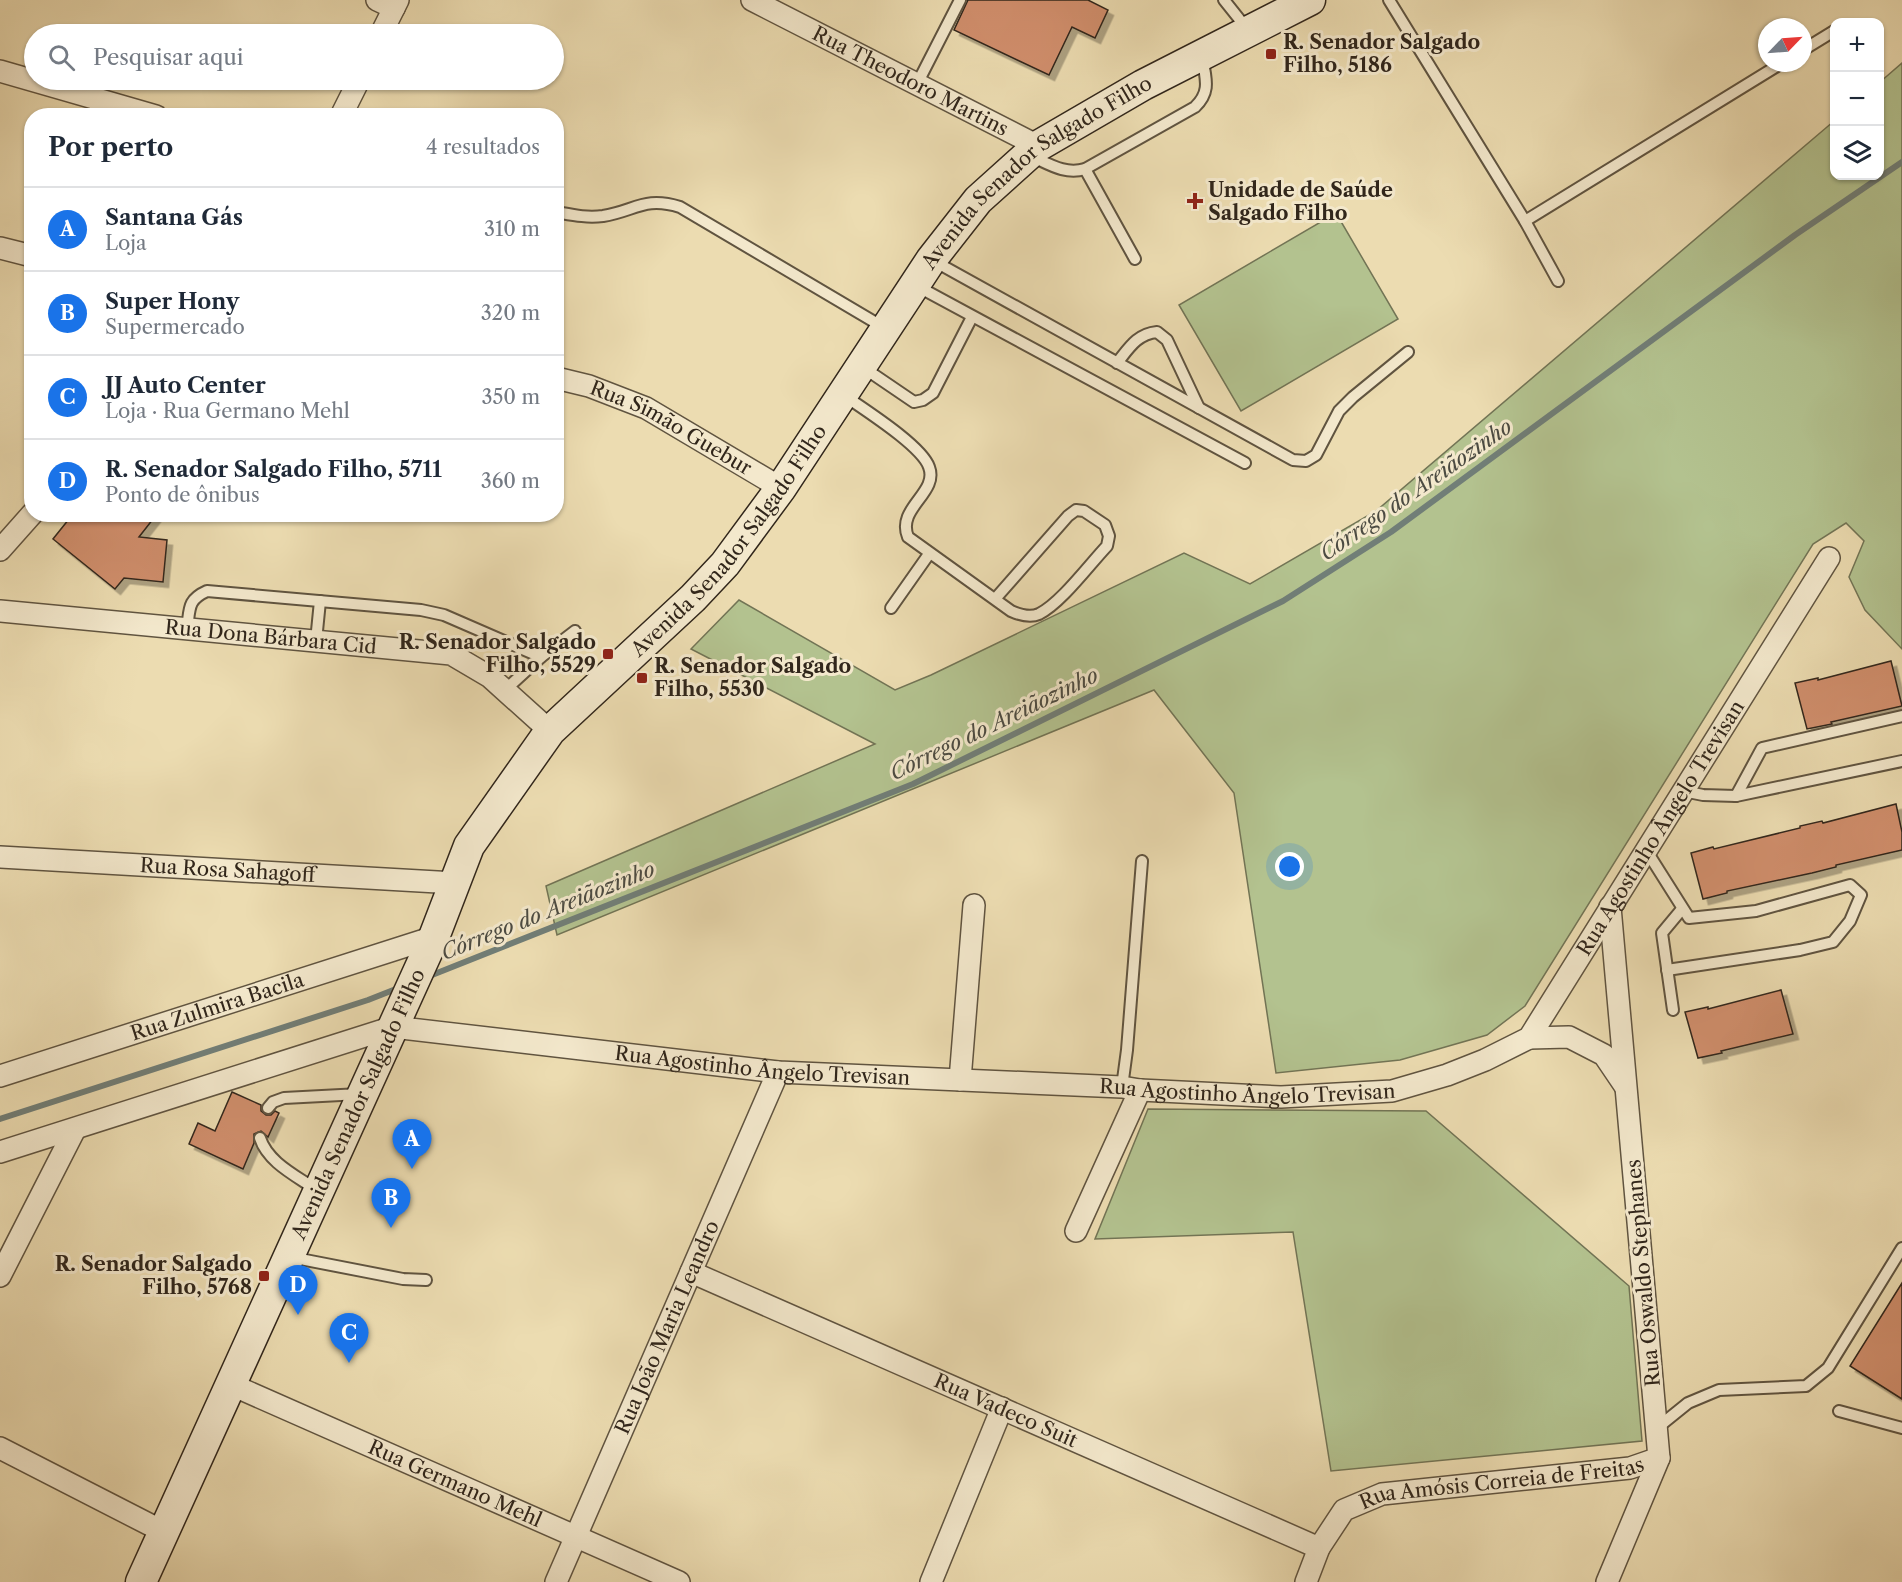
<!DOCTYPE html>
<html lang="pt">
<head>
<meta charset="utf-8">
<style>
  body { margin:0; font-family:"Libre Caslon Text",serif; background:#f6f6f7; color:#1f2937 }
  .controls { position:absolute; right:18px; top:18px; display:grid; overflow:hidden; border-radius:12px; box-shadow:0 2px 4px #0004 }
  .controls button { width:54px; height:54px; display:grid; place-items:center; padding:0; border:0; border-bottom:2px solid #e0e1e3; background:#fff; color:#1f2937; font:30px sans-serif }
  .compass { position:absolute; left:1758px; top:18px; width:54px; height:54px; border-radius:50%; background:#fff; box-shadow:0 2px 4px #0004; rotate:65deg }
  .you { position:absolute; left:1290px; top:867px; width:21px; height:21px; margin:-15px; border:4px solid #fff; border-radius:50%; background:#1a73e8; box-shadow:0 0 0 9px #1a73e833 }
  .badge { display:grid; place-items:center; width:39px; height:39px; border-radius:50%; background:#1a73e8; color:#fff; font-size:20px; font-weight:700 }
  .pin { position:absolute; translate:-50% -50px; filter:drop-shadow(0 2px 3px #0008) }
  .pin::after { content:''; position:absolute; top:32px; width:21px; height:18px; background:inherit; clip-path:polygon(0 0,100% 0,50% 100%) }
  .list { margin:0; padding:0; list-style:none }
  h2 { display:flex; justify-content:space-between; align-items:center; height:78px; margin:0; padding:0 24px; font-size:26px }
  h2 small { font-size:20px; font-weight:400; color:#747a83 }
  .list li { display:grid; grid-template-columns:39px 1fr auto; gap:18px; align-items:center; box-sizing:border-box; height:84px; padding:0 24px; border-top:2px solid #e0e1e3 }
  .list b { display:block; font-size:22px; white-space:nowrap }
  .list p { margin:0; font-size:20px; white-space:nowrap; color:#747a83 }
  .list em { font-size:20px; font-style:normal; color:#747a83 }
  .icon { flex:none; width:33px; height:33px; fill:none; stroke:currentColor; stroke-width:2; stroke-linecap:round; stroke-linejoin:round }
  .map { position:relative; flex:none; width:1902px; height:1582px; overflow:hidden }
  .search { position:absolute; background:#fff; box-shadow:0 2px 4px #0004; left:24px; top:24px; width:540px; height:66px; display:flex; align-items:center; gap:15px; box-sizing:border-box; padding:0 21px; border-radius:33px; color:#747a83; font-size:22px }
  .panel { position:absolute; background:#fff; box-shadow:0 2px 4px #0004; left:24px; top:108px; width:540px; height:414px; border-radius:24px }
  .map>svg:first-child { display:block }
  .green { fill:#b3c28f; stroke:#727455; stroke-width:1.5 }
  .lines { fill:none; stroke-linecap:round; stroke-linejoin:round }
  .stream { stroke:#717e77; stroke-width:6 }
  .building { fill:#d08e6c; stroke:#31261b; stroke-width:1.5; filter:url(#shadow) }
  .service-casing { stroke:#605440; stroke-width:14 }
  .minor-casing { stroke:#605440; stroke-width:24 }
  .secondary-casing { stroke:#31261b; stroke-width:33 }
  .service { stroke:#f3e8cc; stroke-width:10 }
  .minor { stroke:#f3e8cc; stroke-width:21 }
  .secondary { stroke:#f3e8cc; stroke-width:30 }
  .poi-dot { fill:#8f2418; stroke:#f3e8cc; stroke-width:2 }
  .labels { text-anchor:middle; stroke-width:6; stroke-linejoin:round; paint-order:stroke }
  .poi-label { font-size:20px; font-weight:bold; fill:#31261b; stroke:#f3e8cc; text-anchor:start }
  .street-label { font-size:20px; fill:#31261b; stroke:#f3e8cc }
  .water-label { font-size:21px; font-style:italic; fill:#4c4b42; stroke:#f3e8cc }
</style>
</head>
<body>
<div class="map">
<svg width="1902" height="1582" viewBox="0 0 1902 1582">
  <defs>
    <filter id="shadow"><feDropShadow dx="5.5" dy="5.5" stdDeviation="0" flood-color="#0004"/></filter>
  </defs>
  <rect width="100%" height="100%" fill="#ecdcb1"/>
  <filter id="stains"><feTurbulence type="fractalNoise" baseFrequency=".00333" numOctaves="4"/><feColorMatrix values="0 0 0 0 .2 0 0 0 0 .09 0 0 0 0 .02 0 0 0 .5 -.17"/></filter>
  <radialGradient id="worn" r=".72"><stop offset=".6" stop-color="#630" stop-opacity="0"/><stop offset="1" stop-color="#630" stop-opacity=".3"/></radialGradient>
  <!-- green -->
  <g class="green">
    <path d="M 1902,63 L 1902,649 L 1865,610 L 1849,577 L 1864,541 L 1846,523 L 1813,544 L 1525,1006 L 1487,1035 L 1400,1060 L 1276,1073 L 1234,793 L 1154,690 L 557,935 L 546,886 L 875,744 L 691,649 L 739,600 L 895,690 L 931,675 L 1184,553 L 1250,584 L 1376,511 L 1834,121 L 1834,176 L 1880,176 L 1880,82 Z"/>
    <path d="M 1336,213 L 1398,319 L 1241,411 L 1179,305 Z"/>
    <path d="M 1148,1109 L 1426,1111 L 1629,1286 L 1642,1441 L 1331,1471 L 1293,1232 L 1095,1239 Z"/>
  </g>
  <g class="lines">
    <!-- stream -->
    <g class="stream">
      <path d="M 427,977 L 913,784 L 1283,601 L 1391,532 L 1795,235 L 1902,162"/>
      <path d="M 0,1119 L 368,1000 L 401,987"/>
    </g>
  </g>
  <!-- building -->
  <g class="building">
    <path d="M 968,0 L 1088,0 L 1108,10 L 1095,38 L 1072,27 L 1049,75 L 954,30 Z"/>
    <path d="M 73,514 L 157,514 L 139,537 L 167,540 L 163,582 L 124,578 L 115,589 L 53,539 Z"/>
    <path d="M 1891,661 L 1902,706 L 1831,722 L 1832,724 L 1807,729 L 1795,683 L 1818,678 L 1818,680 Z"/>
    <path d="M 1896,804 L 1902,832 L 1902,850 L 1836,865 L 1836,867 L 1812,873 L 1727,891 L 1727,893 L 1703,899 L 1691,853 L 1713,847 L 1714,849 L 1800,828 L 1800,826 L 1822,821 L 1823,823 Z"/>
    <path d="M 1781,990 L 1793,1034 L 1721,1051 L 1722,1053 L 1698,1058 L 1685,1012 L 1708,1007 L 1708,1009 Z"/>
    <path d="M 232,1092 L 261,1105 L 261,1111 L 266,1115 L 271,1115 L 275,1111 L 279,1113 L 268,1137 L 261,1131 L 254,1134 L 254,1143 L 243,1169 L 189,1144 L 198,1123 L 215,1131 Z"/>
    <path d="M 1902,1283 L 1902,1399 L 1850,1366 Z"/>
  </g>
  <g class="lines">
    <defs>
      <g id="service">
        <path d="M 1224,0 L 1248,30"/>
        <path d="M 1389,0 L 1525,221 L 1558,281"/>
        <path d="M 1803,50 L 1834,31"/>
        <path d="M 917,84 L 960,0"/>
        <path d="M 1031,156 C 1049,164 1065,175 1085,169 L 1195,107 C 1212,91 1205,77 1202,56"/>
        <path d="M 1085,169 L 1135,259"/>
        <path d="M 556,212 C 573,215 586,218 603,216 C 635,211 644,196 680,207 L 883,327"/>
        <path d="M 1525,221 L 1782,63"/>
        <path d="M 932,260 L 1293,460 L 1306,461 L 1316,455 L 1339,411 L 1353,397 L 1408,352"/>
        <path d="M 915,285 L 1245,463"/>
        <path d="M 1117,363 C 1129,348 1137,334 1157,332 L 1167,340 L 1199,408"/>
        <path d="M 864,368 L 914,402 L 923,400 L 933,393 L 972,317"/>
        <path d="M 845,396 C 865,410 922,446 929,467 C 939,493 896,508 908,537 L 1011,611 C 1020,615 1030,618 1039,614 C 1061,603 1089,565 1107,546 L 1109,536 L 1105,525 L 1084,511 L 1076,510 L 1068,516 L 995,599"/>
        <path d="M 891,608 L 929,554"/>
        <path d="M 187,629 C 190,609 187,600 207,591 L 421,610 L 444,615 L 541,657"/>
        <path d="M 316,641 L 320,601"/>
        <path d="M 505,690 L 541,657 L 575,631"/>
        <path d="M 1683,791 L 1703,795 L 1736,796 L 1902,761"/>
        <path d="M 1736,796 L 1762,748 L 1902,716"/>
        <path d="M 1646,850 L 1689,918 L 1756,911 L 1850,885 L 1861,895 L 1850,921 L 1833,942 L 1800,950 L 1667,970"/>
        <path d="M 1673,1010 L 1662,933 L 1682,909"/>
        <path d="M 1122,1087 L 1127,1050 L 1142,861"/>
        <path d="M 268,1108 L 273,1102 L 284,1098 L 360,1094"/>
        <path d="M 260,1138 C 268,1163 297,1176 318,1191"/>
        <path d="M 290,1257 L 403,1279 L 426,1280"/>
        <path d="M 1839,1411 L 1902,1428"/>
        <path d="M 1657,1428 L 1688,1403 L 1719,1390 L 1806,1386 L 1828,1368 L 1902,1248"/>
      </g>
      <g id="minor">
        <path d="M 377,0 L 394,8"/>
        <path id="s1" d="M 752,0 L 1038,146"/>
        <path d="M 381,34 L 398,0"/>
        <path d="M 0,71 L 156,116"/>
        <path d="M 341,116 L 359,80"/>
        <path d="M 0,248 L 32,256"/>
        <path id="s2" d="M 556,378 L 589,386 L 646,408 L 781,488"/>
        <path d="M 0,550 L 32,514"/>
        <path id="s3" d="M 0,611 L 451,654 L 490,677 L 550,731"/>
        <path id="s4" d="M 0,857 L 455,883"/>
        <path d="M 1529,1038 L 1569,1037 L 1604,1055 L 1625,1086"/>
        <path id="s5" d="M 0,1076 L 434,937"/>
        <path d="M 960,1080 L 974,905"/>
        <path id="s6" d="M 0,1152 L 393,1027 L 778,1072 L 1122,1087 L 1140,1090 L 1281,1097 L 1392,1091 L 1447,1075 L 1485,1060 L 1529,1038 L 1829,558"/>
        <path d="M 1076,1231 L 1140,1090"/>
        <path id="s7" d="M 691,1272 L 1319,1548"/>
        <path d="M 0,1276 L 75,1129"/>
        <path id="s8" d="M 232,1385 L 679,1582"/>
        <path d="M 0,1448 L 164,1532"/>
        <path id="s9" d="M 556,1582 L 778,1072"/>
        <path d="M 931,1582 L 1002,1408"/>
        <path id="s10" d="M 1306,1582 L 1319,1548 L 1344,1510 L 1382,1494 L 1630,1468 L 1659,1458"/>
        <path d="M 1607,1582 L 1659,1458 L 1610,907"/>
      </g>
      <g id="secondary">
        <path id="s11" d="M 141,1582 L 434,937 L 469,846 L 550,731 L 693,598 L 725,564 L 781,488 L 931,260 L 978,200 L 1038,146 L 1143,85 L 1310,0"/>
      </g>
    </defs>
    <!-- service casing -->
    <use href="#service" class="service-casing"/>
    <!-- minor casing -->
    <use href="#minor" class="minor-casing"/>
    <!-- secondary casing -->
    <use href="#secondary" class="secondary-casing"/>
    <!-- service -->
    <use href="#service" class="service"/>
    <!-- minor -->
    <use href="#minor" class="minor"/>
    <!-- secondary -->
    <use href="#secondary" class="secondary"/>
  </g>
  <!-- markers -->
  <g class="poi-dot">
    <rect x="1265" y="48" width="12" height="12" rx="3"/>
    <path d="M1192 192h6v6h6v6h-6v6h-6v-6h-6v-6h6z"/>
    <rect x="602" y="648" width="12" height="12" rx="3"/>
    <rect x="636" y="672" width="12" height="12" rx="3"/>
    <rect x="258" y="1270" width="12" height="12" rx="3"/>
  </g>
  <g class="labels">
    <!-- poi labels -->
    <g class="poi-label">
      <text x="1283" y="49">R. Senador Salgado<tspan x="1283" dy="23">Filho, 5186</tspan></text>
      <text x="1208" y="197">Unidade de Saúde<tspan x="1208" dy="23">Salgado Filho</tspan></text>
      <text x="596" y="649" text-anchor="end">R. Senador Salgado<tspan x="596" dy="23">Filho, 5529</tspan></text>
      <text x="654" y="673">R. Senador Salgado<tspan x="654" dy="23">Filho, 5530</tspan></text>
      <text x="252" y="1271" text-anchor="end">R. Senador Salgado<tspan x="252" dy="23">Filho, 5768</tspan></text>
    </g>
    <!-- street labels -->
    <g class="street-label">
      <text dy="7" stroke="none"><textPath href="#s1" startOffset="178">Rua Theodoro Martins</textPath></text>
      <text dy="7" stroke="none"><textPath href="#s11" startOffset="1695">Avenida Senador Salgado Filho</textPath></text>
      <text dy="7" stroke="none"><textPath href="#s2" startOffset="126">Rua Simão Guebur</textPath></text>
      <text dy="7" stroke="none"><textPath href="#s11" startOffset="1209">Avenida Senador Salgado Filho</textPath></text>
      <text dy="7" stroke="none"><textPath href="#s3" startOffset="272">Rua Dona Bárbara Cid</textPath></text>
      <text dy="7" stroke="none"><textPath href="#s6" startOffset="1810">Rua Agostinho Ângelo Trevisan</textPath></text>
      <text dy="7" stroke="none"><textPath href="#s4" startOffset="228">Rua Rosa Sahagoff</textPath></text>
      <text dy="7" stroke="none"><textPath href="#s5" startOffset="228">Rua Zulmira Bacila</textPath></text>
      <text dy="7" stroke="none"><textPath href="#s6" startOffset="784">Rua Agostinho Ângelo Trevisan</textPath></text>
      <text dy="7" stroke="none"><textPath href="#s6" startOffset="1270">Rua Agostinho Ângelo Trevisan</textPath></text>
      <text dy="7" stroke="none"><textPath href="#s11" startOffset="525">Avenida Senador Salgado Filho</textPath></text>
      <text transform="translate(1643 1273) rotate(-95)" y="7">Rua Oswaldo Stephanes</text>
      <text dy="7" stroke="none"><textPath href="#s9" startOffset="278">Rua João Maria Leandro</textPath></text>
      <text dy="7" stroke="none"><textPath href="#s7" startOffset="344">Rua Vadeco Suit</textPath></text>
      <text dy="7" stroke="none"><textPath href="#s8" startOffset="244">Rua Germano Mehl</textPath></text>
      <text dy="7" stroke="none"><textPath href="#s10" startOffset="243">Rua Amósis Correia de Freitas</textPath></text>
    </g>
    <!-- water labels -->
    <g class="water-label">
      <text transform="translate(1416 490) rotate(-35)" y="7">Córrego do Areiãozinho</text>
      <text transform="translate(994 724) rotate(-26)" y="7">Córrego do Areiãozinho</text>
      <text transform="translate(548 911) rotate(-22)" y="7">Córrego do Areiãozinho</text>
    </g>
  </g>
  <rect width="100%" height="100%" filter="url(#stains)"/>
  <rect width="100%" height="100%" fill="url(#worn)"/>
</svg>
<div class="controls">
<button>+</button>
<button>−</button>
<button><svg class="icon" aria-label="layers" viewBox="0 0 24 24"><path d="M12 4l9 5-9 5-9-5zM3 14l9 5 9-5"/></svg></button>
</div>
<svg class="compass" viewBox="-18 -18 36 36"><path d="M0-13l5 13h-10z" fill="#e53935"/><path d="M0 13l5-13h-10z" fill="#747a83"/></svg>
<div class="you"></div>
<div class="pin badge" style="left:412px;top:1169px">A</div>
<div class="pin badge" style="left:391px;top:1228px">B</div>
<div class="pin badge" style="left:349px;top:1363px">C</div>
<div class="pin badge" style="left:298px;top:1315px">D</div>
<div class="search"><svg class="icon" aria-label="search" viewBox="0 0 24 24"><circle cx="10" cy="10" r="6"/><path d="M15 15l6 6"/></svg>Pesquisar aqui</div>
<section class="panel">
<h2>Por perto<small>4 resultados</small></h2>
<ul class="list">
<li><span class="badge">A</span><div><b>Santana Gás</b><p>Loja</p></div><em>310 m</em></li>
<li><span class="badge">B</span><div><b>Super Hony</b><p>Supermercado</p></div><em>320 m</em></li>
<li><span class="badge">C</span><div><b>JJ Auto Center</b><p>Loja · Rua Germano Mehl</p></div><em>350 m</em></li>
<li><span class="badge">D</span><div><b>R. Senador Salgado Filho, 5711</b><p>Ponto de ônibus</p></div><em>360 m</em></li>
</ul>
</section>
</div>
</body>
</html>
